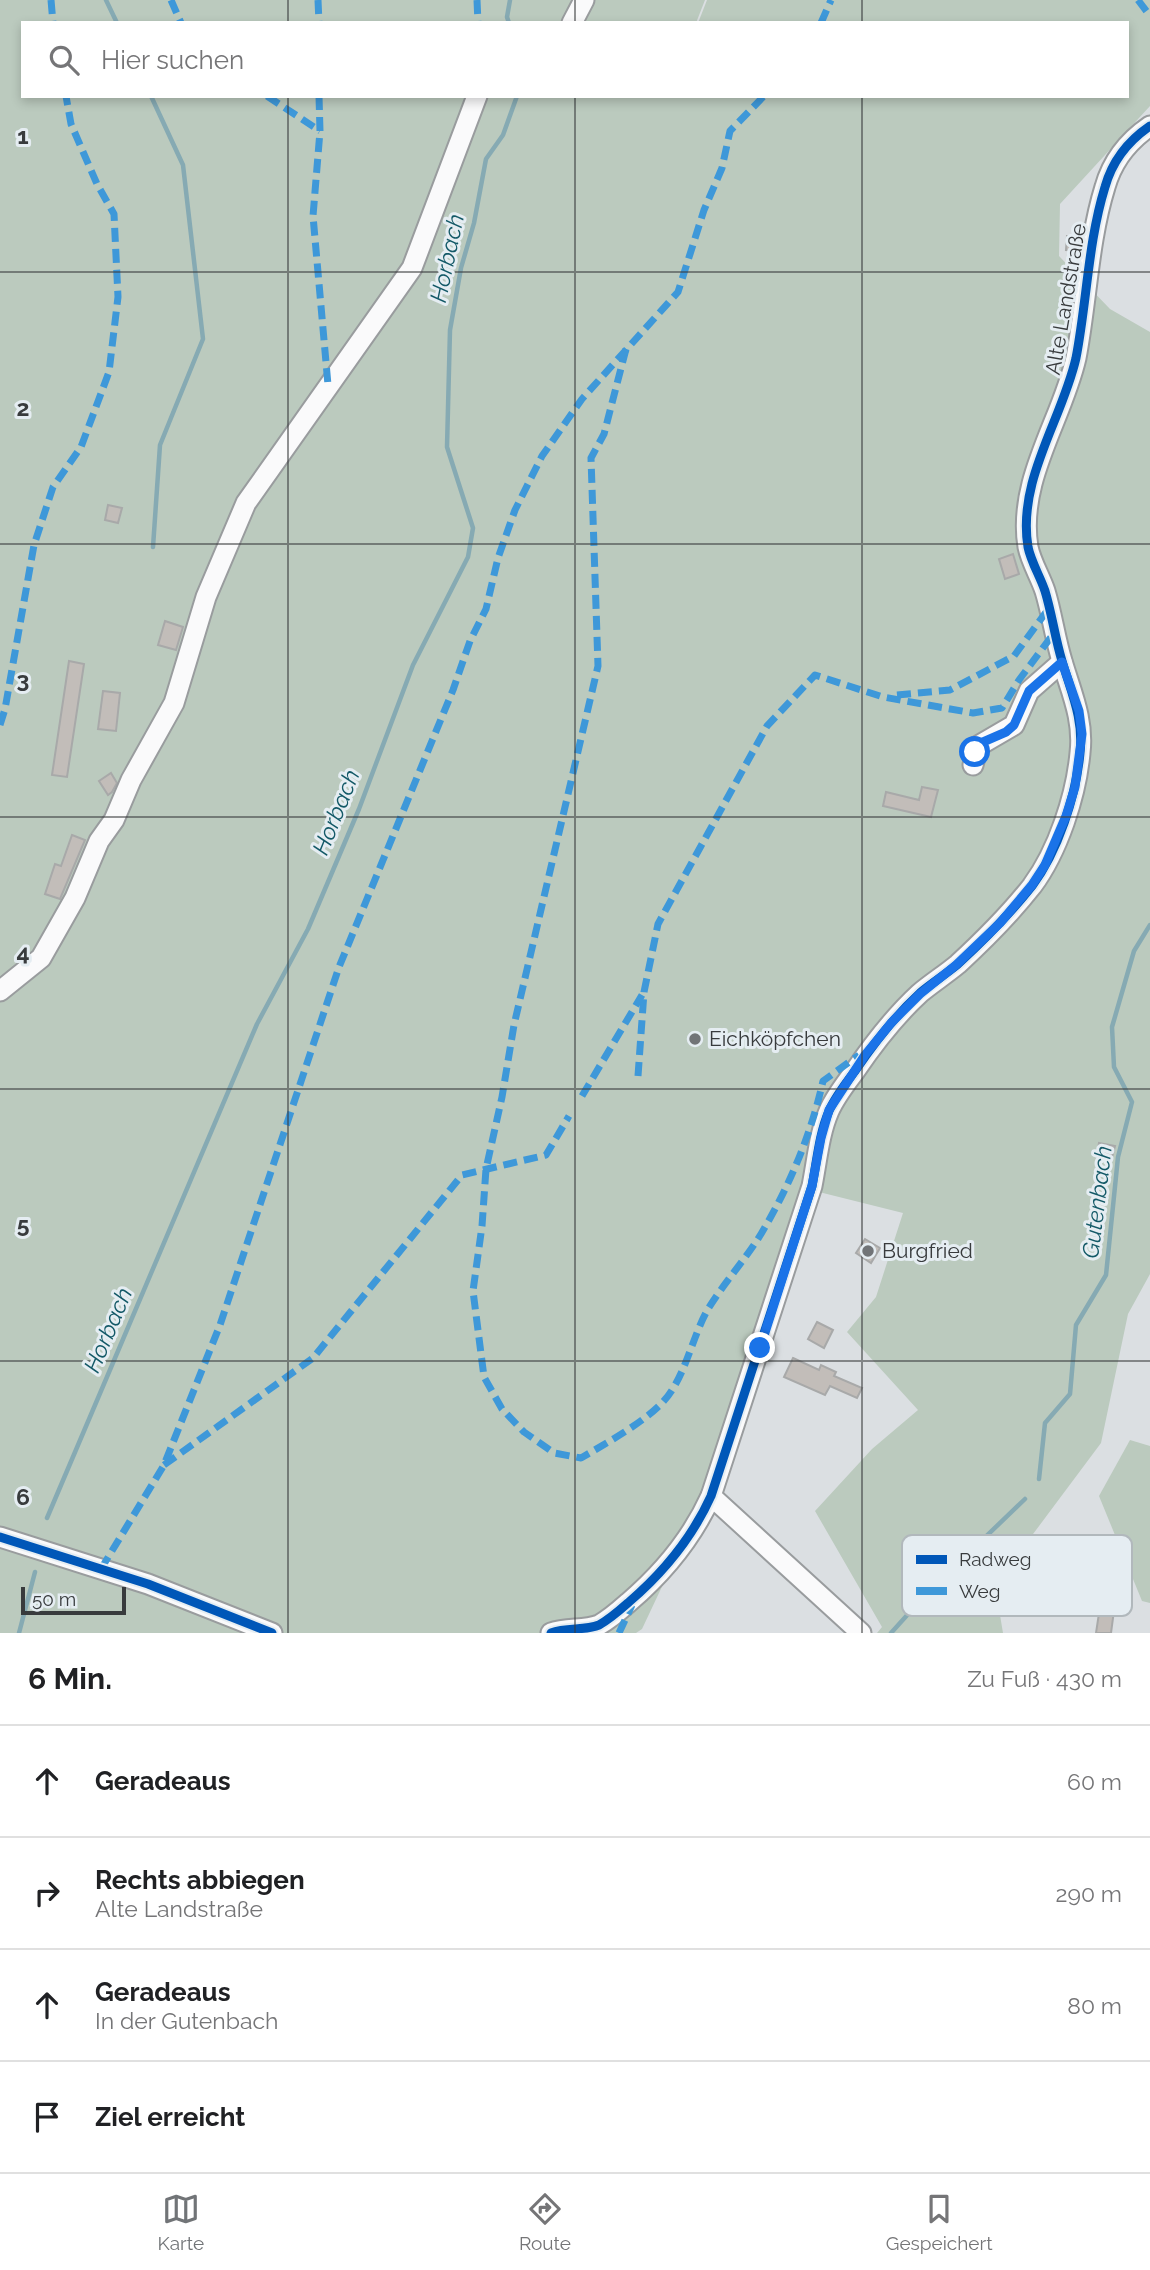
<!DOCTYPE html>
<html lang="de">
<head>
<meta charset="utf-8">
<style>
  body { margin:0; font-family:Raleway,sans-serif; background:#f2f2f2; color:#202124 }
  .scale { position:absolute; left:21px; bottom:18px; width:105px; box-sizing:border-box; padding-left:7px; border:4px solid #383b3d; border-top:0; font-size:19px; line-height:24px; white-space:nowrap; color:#383b3d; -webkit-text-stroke:5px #e5edf2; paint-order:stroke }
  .stop { position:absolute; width:21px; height:21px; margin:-16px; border:5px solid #1a73e8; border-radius:50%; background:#fff }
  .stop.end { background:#1a73e8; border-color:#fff; box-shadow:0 2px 7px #0008 }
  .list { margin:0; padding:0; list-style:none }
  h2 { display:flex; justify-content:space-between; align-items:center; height:91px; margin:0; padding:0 28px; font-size:30px }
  h2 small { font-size:23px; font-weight:400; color:#757577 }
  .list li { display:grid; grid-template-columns:46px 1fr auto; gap:21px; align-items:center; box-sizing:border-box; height:112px; padding:0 28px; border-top:2px solid #e0e0e0 }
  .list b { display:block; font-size:26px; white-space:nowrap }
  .list p { margin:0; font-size:23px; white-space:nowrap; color:#757577 }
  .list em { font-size:23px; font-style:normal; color:#757577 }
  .icon { flex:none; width:38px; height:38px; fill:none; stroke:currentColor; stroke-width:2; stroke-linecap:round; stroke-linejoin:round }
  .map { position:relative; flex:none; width:1150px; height:1633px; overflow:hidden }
  .search { position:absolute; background:#fff; box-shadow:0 4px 10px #0003; left:21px; right:21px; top:21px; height:77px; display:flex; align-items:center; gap:18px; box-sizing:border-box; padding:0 24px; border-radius:0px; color:#757577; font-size:26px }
  .sheet { height:539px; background:#fff }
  nav { display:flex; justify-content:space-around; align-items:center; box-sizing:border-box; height:98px; border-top:2px solid #e0e0e0; background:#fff; font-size:19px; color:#757577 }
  nav a { display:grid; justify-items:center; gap:4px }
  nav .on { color:#717477 }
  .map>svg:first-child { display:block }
  .green { fill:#bbcabe }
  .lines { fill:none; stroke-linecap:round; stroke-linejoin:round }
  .stream { stroke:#86aab3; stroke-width:4.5 }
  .building { fill:#c2bdb9; stroke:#a8a9a9; stroke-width:2 }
  .minor-casing { stroke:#999c9e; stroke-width:23 }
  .minor { stroke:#fafafb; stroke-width:19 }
  .quiet { stroke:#3e98d9; stroke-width:7; stroke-dasharray:14 7; stroke-linecap:butt }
  .cycleway-casing { stroke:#e5edf2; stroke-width:13 }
  .cycleway { stroke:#0057b8; stroke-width:9 }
  .route { stroke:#1a73e8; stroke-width:9 }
  .grid { fill:none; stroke:#383b3d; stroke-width:2; stroke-opacity:0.55 }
  .poi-dot { fill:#717477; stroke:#e5edf2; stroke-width:2.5 }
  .labels { text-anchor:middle; stroke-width:6; stroke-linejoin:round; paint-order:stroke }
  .street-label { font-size:21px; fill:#383b3d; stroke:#e5edf2 }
  .poi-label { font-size:21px; fill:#383b3d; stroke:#e5edf2; text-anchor:start }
  .water-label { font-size:23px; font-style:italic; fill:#135967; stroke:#e5edf2 }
  .key { fill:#e5edf2; stroke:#b1b8bc; stroke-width:2 }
  .key-label { font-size:19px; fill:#383b3d }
  .grid-label { font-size:23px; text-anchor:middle; font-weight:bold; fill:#383b3d; stroke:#e5edf2; stroke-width:6; stroke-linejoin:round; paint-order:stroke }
</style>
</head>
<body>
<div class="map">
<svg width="1150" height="1633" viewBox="0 0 1150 1633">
  <rect width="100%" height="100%" fill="#dbdfe2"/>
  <!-- green -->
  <g class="green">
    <path d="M 0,0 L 705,0 L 696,23 L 23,23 L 23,96 L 1127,96 L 1127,23 L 698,23 L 707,0 L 1150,0 L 1150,106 L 1060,204 L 1059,256 L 1110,309 L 1150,332 L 1150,1274 L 1128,1314 L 1101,1443 L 995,1585 L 1003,1633 L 877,1633 L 882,1627 L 815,1511 L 872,1449 L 918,1410 L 847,1332 L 876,1297 L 903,1213 L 807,1189 L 708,1489 L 642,1629 L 636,1633 L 0,1633 Z"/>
    <path d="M 1130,1440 L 1150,1446 L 1150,1603 L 1142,1601 L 1099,1496 Z"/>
  </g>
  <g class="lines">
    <!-- stream -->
    <g class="stream">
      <path d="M 106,0 L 117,23"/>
      <path d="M 509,23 L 507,17 L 510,0"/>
      <path d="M 151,96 L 183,165 L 203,339 L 160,445 L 153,547"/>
      <path d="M 1039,1479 L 1045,1423 L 1070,1394 L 1076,1325 L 1106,1275 L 1118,1157 L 1132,1102 L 1114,1067 L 1112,1027 L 1134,951 L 1150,925"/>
      <path d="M 47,1518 L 257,1024 L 308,929 L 359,809 L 413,665 L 468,557 L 473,528 L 447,447 L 450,330 L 461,268 L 474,223 L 486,159 L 503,135 L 517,96"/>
      <path d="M 19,1633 L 35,1572"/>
      <path d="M 891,1633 L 928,1592 L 1025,1499"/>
    </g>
  </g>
  <!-- building -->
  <g class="building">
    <path d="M 1067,236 L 1080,237 L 1079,251 L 1066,250 Z"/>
    <path d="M 108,505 L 122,508 L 118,523 L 105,520 Z"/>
    <path d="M 1013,554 L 1019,574 L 1005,579 L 999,559 Z"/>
    <path d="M 165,621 L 183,627 L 176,650 L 158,645 Z"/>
    <path d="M 69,661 L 84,664 L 67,777 L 52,775 Z"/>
    <path d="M 103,691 L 120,693 L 116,731 L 98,729 Z"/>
    <path d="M 111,773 L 117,783 L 112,792 L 108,795 L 99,781 Z"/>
    <path d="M 922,787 L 938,790 L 931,817 L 883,806 L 886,792 L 919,800 Z"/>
    <path d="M 72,835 L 85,840 L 60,899 L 45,894 L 55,864 L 61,866 Z"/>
    <path d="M 1099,1143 L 1115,1146 L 1112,1157 L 1097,1154 Z"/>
    <path d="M 865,1239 L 880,1248 L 871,1263 L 856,1253 Z"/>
    <path d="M 817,1322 L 833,1330 L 824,1348 L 808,1339 Z"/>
    <path d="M 793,1358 L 819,1370 L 821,1365 L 836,1372 L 834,1376 L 862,1388 L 857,1398 L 830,1386 L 825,1395 L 784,1377 Z"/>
    <path d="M 1049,1575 L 1073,1576 L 1070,1616 L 1052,1615 L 1054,1589 L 1048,1589 Z"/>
    <path d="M 1101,1600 L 1115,1603 L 1111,1633 L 1096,1633 Z"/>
  </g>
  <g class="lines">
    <defs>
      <g id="minor">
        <path d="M 572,23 L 584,0"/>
        <path d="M 973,765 L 978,746 L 1014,725 L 1029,691 L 1062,662"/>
        <path d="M 0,991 L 41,958 L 75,898 L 99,841 L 114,820 L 131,780 L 174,703 L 206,597 L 246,503 L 412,268 L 477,96"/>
        <path d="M 711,1496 L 861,1633"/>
        <path d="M 0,1537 L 148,1584 L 272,1633"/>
        <path d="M 551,1633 C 567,1627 584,1631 599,1625 C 610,1619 620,1610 629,1602 C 664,1572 692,1538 711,1496 L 812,1186 C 817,1161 819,1134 829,1111 C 835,1097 846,1083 855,1071 C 874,1043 895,1016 920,993 C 932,983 946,974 958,964 C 984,940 1010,914 1032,886 C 1058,851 1076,796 1080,753 C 1084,719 1071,692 1062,661 C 1055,638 1052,614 1045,591 C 1040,576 1031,562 1028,547 C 1017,480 1062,420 1076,358 C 1087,301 1088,242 1105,187 C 1112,162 1128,141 1150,126"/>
      </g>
    </defs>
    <!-- minor casing -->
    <use href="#minor" class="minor-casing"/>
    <!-- minor -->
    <use href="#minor" class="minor"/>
    <!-- quiet -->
    <g class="quiet">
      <path d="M 51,0 L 53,23"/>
      <path d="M 171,0 L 181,23"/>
      <path d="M 318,0 L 319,23"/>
      <path d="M 477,0 L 478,23"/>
      <path d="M 1138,0 L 1150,16"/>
      <path d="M 821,23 L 831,0"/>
      <path d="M 267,96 L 320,131"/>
      <path d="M 319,96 L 320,131 L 313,216 L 328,385"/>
      <path d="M 626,349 L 604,434 L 591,458 L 598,666 L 514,1025 L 502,1097 L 486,1169 L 482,1226 L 473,1291 L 484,1377 L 502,1409 L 524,1432 L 554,1453 L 581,1458 C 605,1444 641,1424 661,1404 C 685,1380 691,1339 708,1309 C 724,1283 745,1260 761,1234 C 789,1187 811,1135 823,1081 L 859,1055"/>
      <path d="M 897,695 L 950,690 L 1014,656 L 1049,608"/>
      <path d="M 0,725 L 5,709 L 34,545 L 53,487 L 81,447 L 109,372 L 118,297 L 114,214 L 97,184 L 71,124 L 66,96"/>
      <path d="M 638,1076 L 644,992 L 658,924 L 767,726 L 815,675 L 883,697 L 973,713 L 1002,708 L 1019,680 L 1054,633"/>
      <path d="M 582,1096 L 642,995"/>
      <path d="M 164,1465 L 313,1358 L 462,1175 L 546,1155 L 569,1116"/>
      <path d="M 101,1569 L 164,1465 L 220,1325 L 339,967 L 453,690 L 470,641 L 486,609 L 498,558 L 515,510 L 542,456 L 582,399 L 678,292 L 704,210 L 722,168 L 730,131 L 764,96"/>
      <path d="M 619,1633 L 632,1605"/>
    </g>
    <defs>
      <g id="cycleway">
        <path d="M 0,1537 L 148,1584 L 272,1633"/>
        <path d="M 551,1633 C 567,1627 584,1631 599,1625 C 610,1619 620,1610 629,1602 C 664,1572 692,1538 711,1496 L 812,1186 C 817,1161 819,1134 829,1111 C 835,1097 846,1083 855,1071 C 874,1043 895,1016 920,993 C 932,983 946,974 958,964 C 984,940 1010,914 1032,886 C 1058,851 1076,796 1080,753 C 1084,719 1071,692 1062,661 C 1055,638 1052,614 1045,591 C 1040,576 1031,562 1028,547 C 1017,480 1062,420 1076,358 C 1087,301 1088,242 1105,187 C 1112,162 1128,141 1150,126"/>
      </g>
    </defs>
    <!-- cycleway casing -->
    <use href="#cycleway" class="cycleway-casing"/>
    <!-- cycleway -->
    <use href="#cycleway" class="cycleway"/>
  </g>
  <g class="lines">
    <!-- route -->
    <path class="route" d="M 760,1348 L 812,1186 L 821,1138 L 829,1110 L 865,1055 L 891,1023 L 920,994 L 956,965 L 1000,923 L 1032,885 L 1045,865 L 1066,816 L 1075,787 L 1082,734 L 1079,711 L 1062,662 L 1029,691 L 1014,725 L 1006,732 L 983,742 L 975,752"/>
  </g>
  <!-- grid -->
  <path class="grid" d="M 288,0 L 288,23M 575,0 L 575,23M 862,0 L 862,23M 288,96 L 288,1633M 575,96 L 575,1633M 862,96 L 862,1633M 0,272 L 1150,272M 0,544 L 1150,544M 0,817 L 1150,817M 0,1089 L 1150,1089M 0,1361 L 1150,1361"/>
  <!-- markers -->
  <g class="poi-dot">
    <circle cx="695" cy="1039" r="7"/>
    <circle cx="868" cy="1251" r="7"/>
  </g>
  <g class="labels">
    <!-- street labels -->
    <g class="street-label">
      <text transform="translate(1066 299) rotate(-80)" y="7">Alte Landstraße</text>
    </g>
    <!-- poi labels -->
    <g class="poi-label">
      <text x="709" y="1046">Eichköpfchen</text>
      <text x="882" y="1258">Burgfried</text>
    </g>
    <!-- water labels -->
    <g class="water-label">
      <text transform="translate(447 258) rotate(-78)" y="8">Horbach</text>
      <text transform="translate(336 812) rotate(-68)" y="8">Horbach</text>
      <text transform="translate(1097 1202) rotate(-83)" y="8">Gutenbach</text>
      <text transform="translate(108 1330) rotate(-67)" y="8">Horbach</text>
    </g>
  </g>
  <!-- legend -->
  <rect x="902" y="1535" width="230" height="81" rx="10" class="key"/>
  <rect x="916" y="1555" width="31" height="9" fill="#0057b8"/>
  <rect x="916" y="1587" width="31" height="8" fill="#3e98d9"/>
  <g class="key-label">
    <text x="959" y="1566">Radweg</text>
    <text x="959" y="1598">Weg</text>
  </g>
  <g class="grid-label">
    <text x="23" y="144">1</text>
    <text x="23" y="416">2</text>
    <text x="23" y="688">3</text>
    <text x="23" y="961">4</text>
    <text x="23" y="1233">5</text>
    <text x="23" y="1505">6</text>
  </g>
</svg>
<div class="scale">50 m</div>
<div class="stop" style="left:975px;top:752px"></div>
<div class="stop end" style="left:760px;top:1348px"></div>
<div class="search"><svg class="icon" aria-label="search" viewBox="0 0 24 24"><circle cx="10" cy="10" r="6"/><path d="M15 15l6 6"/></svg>Hier suchen</div>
</div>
<section class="sheet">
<h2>6 Min.<small>Zu Fuß · 430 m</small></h2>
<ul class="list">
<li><svg class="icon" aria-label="ahead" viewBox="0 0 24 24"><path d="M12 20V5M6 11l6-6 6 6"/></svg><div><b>Geradeaus</b></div><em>60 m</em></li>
<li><svg class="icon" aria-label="right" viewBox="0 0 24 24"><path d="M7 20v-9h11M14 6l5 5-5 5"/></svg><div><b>Rechts abbiegen</b><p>Alte Landstraße</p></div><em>290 m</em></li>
<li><svg class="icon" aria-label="ahead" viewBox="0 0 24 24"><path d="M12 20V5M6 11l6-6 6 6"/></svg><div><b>Geradeaus</b><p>In der Gutenbach</p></div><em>80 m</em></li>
<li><svg class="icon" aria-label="arrive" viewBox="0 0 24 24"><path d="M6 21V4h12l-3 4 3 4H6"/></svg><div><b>Ziel erreicht</b></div></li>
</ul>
</section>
<nav>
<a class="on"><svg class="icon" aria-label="map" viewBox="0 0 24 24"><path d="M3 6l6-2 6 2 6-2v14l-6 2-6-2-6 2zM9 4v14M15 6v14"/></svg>Karte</a>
<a><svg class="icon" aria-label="directions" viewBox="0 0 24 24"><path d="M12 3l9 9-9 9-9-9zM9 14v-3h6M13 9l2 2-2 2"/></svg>Route</a>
<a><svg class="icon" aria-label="saved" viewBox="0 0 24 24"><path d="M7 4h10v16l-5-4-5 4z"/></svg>Gespeichert</a>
</nav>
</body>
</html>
